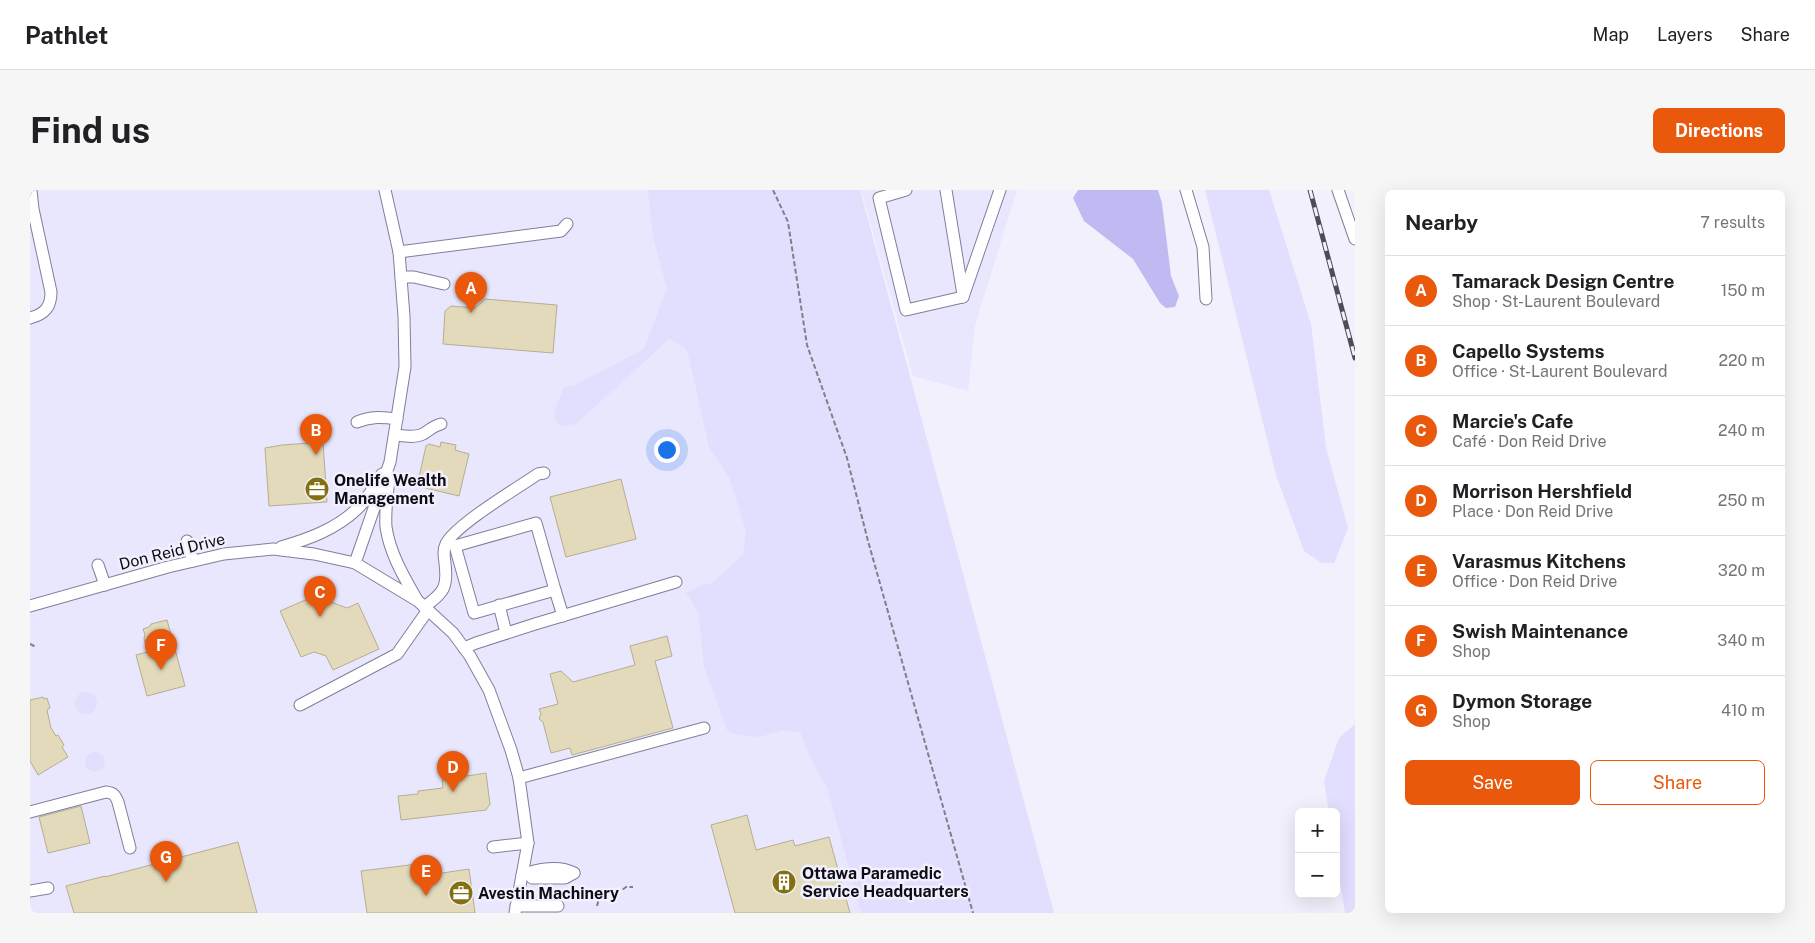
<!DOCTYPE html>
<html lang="en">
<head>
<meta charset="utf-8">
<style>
  body { margin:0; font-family:"Public Sans",sans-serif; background:#f6f6f6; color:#202124 }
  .controls { position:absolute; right:15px; bottom:15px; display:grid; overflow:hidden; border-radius:8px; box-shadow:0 5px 20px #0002 }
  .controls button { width:45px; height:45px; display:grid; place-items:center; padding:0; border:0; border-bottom:1px solid #e0e0e0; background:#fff; color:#202124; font:25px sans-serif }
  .you { position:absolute; left:636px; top:259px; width:18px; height:18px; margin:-12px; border:4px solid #fff; border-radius:50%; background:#1a73e8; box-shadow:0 0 0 8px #1a73e833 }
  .badge { display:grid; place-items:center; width:32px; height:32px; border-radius:50%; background:#ea580c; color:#fff; font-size:16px; font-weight:700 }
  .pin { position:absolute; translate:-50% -41px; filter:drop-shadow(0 1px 2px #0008) }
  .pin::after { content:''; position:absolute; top:26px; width:18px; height:15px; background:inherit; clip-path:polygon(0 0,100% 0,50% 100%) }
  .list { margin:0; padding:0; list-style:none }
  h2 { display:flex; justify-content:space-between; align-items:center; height:65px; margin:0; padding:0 20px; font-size:21px }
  h2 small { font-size:16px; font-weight:400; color:#757577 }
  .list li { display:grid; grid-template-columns:32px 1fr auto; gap:15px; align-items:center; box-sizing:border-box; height:70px; padding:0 20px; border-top:1px solid #e0e0e0 }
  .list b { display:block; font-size:19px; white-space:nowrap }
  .list p { margin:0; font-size:16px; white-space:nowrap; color:#757577 }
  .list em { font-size:16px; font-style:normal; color:#757577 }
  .actions { display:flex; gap:10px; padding:15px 20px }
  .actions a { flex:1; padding:11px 0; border:1px solid #ea580c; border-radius:8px; text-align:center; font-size:18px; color:#ea580c }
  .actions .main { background:#ea580c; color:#fff }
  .map { position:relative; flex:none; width:1325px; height:723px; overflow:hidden; border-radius:8px }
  header { display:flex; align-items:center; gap:30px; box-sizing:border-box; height:70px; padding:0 25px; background:#fff; border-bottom:1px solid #e0e0e0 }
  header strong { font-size:24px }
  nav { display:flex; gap:28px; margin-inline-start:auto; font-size:18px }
  .intro { display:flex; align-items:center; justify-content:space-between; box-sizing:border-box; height:120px; padding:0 30px }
  h1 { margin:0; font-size:35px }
  .button { padding:12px 22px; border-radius:8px; background:#ea580c; color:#fff; font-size:18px; font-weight:700 }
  main { display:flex; gap:30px; padding:0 30px }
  aside { flex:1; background:#fff; border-radius:8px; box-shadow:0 5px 20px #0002 }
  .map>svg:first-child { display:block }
  .built { fill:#e9e7fe }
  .green { fill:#e1defe }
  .water { fill:#c0baf3 }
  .building { fill:#e2dabb; stroke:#b5ae90 }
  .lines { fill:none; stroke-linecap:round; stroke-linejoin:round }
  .minor-casing { stroke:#817e9a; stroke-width:13 }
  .path { stroke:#807f8a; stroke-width:2; stroke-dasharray:5 2.5; stroke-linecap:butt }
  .minor { stroke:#fff; stroke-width:11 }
  .rail-casing { stroke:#4e4d57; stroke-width:5 }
  .rail { stroke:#f1f0fc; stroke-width:3; stroke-dasharray:9; stroke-linecap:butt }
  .labels { text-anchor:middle; stroke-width:5; stroke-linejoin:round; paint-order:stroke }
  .poi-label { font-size:16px; font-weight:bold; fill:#0d0c16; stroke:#f1f0fc; text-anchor:start }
  .street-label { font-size:16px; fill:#0d0c16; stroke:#f1f0fc }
</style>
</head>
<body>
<header>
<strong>Pathlet</strong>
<nav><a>Map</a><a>Layers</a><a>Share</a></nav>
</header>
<div class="intro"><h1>Find us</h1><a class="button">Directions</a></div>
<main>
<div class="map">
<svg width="1325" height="723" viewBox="0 0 1325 723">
  <rect width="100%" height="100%" fill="#f1f0fc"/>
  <!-- built -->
  <g class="built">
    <path d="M 0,0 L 655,0 L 838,723 L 2,723 L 0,714 Z"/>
    <path d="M 831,0 L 987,0 L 945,135 L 938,201 L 883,186 Z"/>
  </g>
  <!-- green -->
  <g class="green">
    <path d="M 618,0 L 830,0 L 1024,723 L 831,723 L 797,597 L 783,573 L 770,542 L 754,540 L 729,547 L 703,544 L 697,540 L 674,476 L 668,421 L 656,403 L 669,396 L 682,393 L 713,365 L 716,341 L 699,287 L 679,257 L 658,163 L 654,157 L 639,149 L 546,234 L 530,236 C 518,227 530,209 534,197 L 545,195 L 614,159 L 637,98 L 623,47 Z"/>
    <path d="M 1175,0 L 1239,0 L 1281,134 L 1296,258 L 1318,338 L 1304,373 L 1292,373 L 1274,361 L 1246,285 Z"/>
    <circle cx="56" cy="513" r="11"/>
    <path d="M 1325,534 L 1325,723 L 1315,723 L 1306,668 L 1306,622 L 1299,622 L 1294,591 L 1309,548 Z"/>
    <circle cx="65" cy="572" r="10"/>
  </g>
  <!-- water -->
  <path class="water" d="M 1048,0 L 1128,0 L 1132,13 L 1141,86 L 1149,106 L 1145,117 L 1136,118 L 1130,113 L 1103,69 L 1054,31 L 1043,8 Z"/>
  <!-- building -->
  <g class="building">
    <path d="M 455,109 L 527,115 L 523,163 L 413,154 L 415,121 L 421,116 L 445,118 Z"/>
    <path d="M 293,252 L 297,312 L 239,316 L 235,258 L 252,255 Z"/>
    <path d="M 411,252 L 426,255 L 425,260 L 439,264 L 429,306 L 387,296 L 396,256 L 399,254 L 410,257 Z"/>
    <path d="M 591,289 L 606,349 L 536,367 L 520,307 Z"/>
    <path d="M 296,401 L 301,412 L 317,418 L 328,413 L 349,459 L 303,480 L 296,466 L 284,462 L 271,467 L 250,421 Z"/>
    <path d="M 137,430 L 155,496 L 117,506 L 106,465 L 117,462 L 114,448 L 115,445 L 113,439 L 119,437 L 121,434 Z"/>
    <path d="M 637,446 L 642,466 L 625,471 L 643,538 L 542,565 L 540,558 L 521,563 L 513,532 L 509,529 L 511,524 L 509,519 L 528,514 L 520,484 L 531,481 L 543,492 L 605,475 L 600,456 Z"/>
    <path d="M 13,507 L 14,509 L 17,508 L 20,518 L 17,520 L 21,538 L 26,546 L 28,545 L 34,555 L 32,557 L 38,567 L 8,585 L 0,571 L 0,510 Z"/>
    <path d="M 436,576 L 437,586 L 456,583 L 460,614 L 456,620 L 371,630 L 368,606 L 388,604 L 388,601 L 413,598 L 412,590 L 425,588 L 425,577 Z"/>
    <path d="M 51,616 L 60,653 L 18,663 L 9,627 Z"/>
    <path d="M 717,625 L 726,660 L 763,650 L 765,656 L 799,647 L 820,723 L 705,723 L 681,635 Z"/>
    <path d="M 208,652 L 227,723 L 44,723 L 36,696 L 75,686 L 75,687 Z"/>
    <path d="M 404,672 L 406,684 L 439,679 L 445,723 L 337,723 L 331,681 Z"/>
  </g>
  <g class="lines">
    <defs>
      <g id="minor">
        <path d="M 876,0 L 849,8 L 876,120 L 933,107"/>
        <path d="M 916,0 L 933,105"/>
        <path d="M 1156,0 L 1173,57 L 1176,109"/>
        <path d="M 1308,0 L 1325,49"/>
        <path d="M 369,62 L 531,41 L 537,34"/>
        <path d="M 371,87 L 384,87 L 414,94"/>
        <path d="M 933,107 L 970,0"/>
        <path d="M 0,128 C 15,124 21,117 21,102 L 3,19 L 1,0"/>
        <path d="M 327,232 C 341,226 353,227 367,229"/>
        <path d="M 365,245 C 374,246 385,248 393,244 C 400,240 403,236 411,234"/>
        <path d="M 359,290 C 357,305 355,322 356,337 C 360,364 374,387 387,410"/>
        <path d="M 506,333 L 525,400 L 444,423 L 425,356 Z"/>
        <path d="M 157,351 L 163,371"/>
        <path d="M 251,357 C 279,349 306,339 327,319 C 337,310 345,295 352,284"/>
        <path d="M 325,373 L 360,272 L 375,177 L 374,126 L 369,62 L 355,0"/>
        <path d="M 68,375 L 75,395"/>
        <path d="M 525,400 L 533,426"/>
        <path d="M 469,415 L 476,443"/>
        <path d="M 0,416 L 138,377 L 194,364 L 243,359 L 284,364 L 325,373 L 388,411 L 423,443 L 440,466 L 459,500 L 481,560 L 489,588 L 498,653 L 485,723"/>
        <path d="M 394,417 C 414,403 418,397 415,373 C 414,366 413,360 416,354 C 425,335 489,297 508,284 L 514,283"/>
        <path d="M 434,458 L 446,453 L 505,434 L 646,392"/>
        <path d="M 270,515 L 367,464 L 398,420"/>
        <path d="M 489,588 L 674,538"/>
        <path d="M 0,622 L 76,602 C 84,603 85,605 88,612 L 100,658"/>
        <path d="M 463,657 L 498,653"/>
        <path d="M 492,685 C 507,679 529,675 544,683"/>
        <path d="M 502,688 L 535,688 L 544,683"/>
        <path d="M 0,701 L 18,698"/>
        <path d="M 486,716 L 528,716"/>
      </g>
    </defs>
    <!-- minor casing -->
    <use href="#minor" class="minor-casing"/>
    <!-- path -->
    <g class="path">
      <path d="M 743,0 L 758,32 L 777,155 L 817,268 L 838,351 L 943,723"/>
      <path d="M 0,454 L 6,457"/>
      <path d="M 567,716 L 571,701 L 592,700 L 596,697 L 603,697"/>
    </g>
    <!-- minor -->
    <use href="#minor" class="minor"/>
    <defs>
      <path id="rail" d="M 1280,0 L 1325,168"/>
    </defs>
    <!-- rail casing -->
    <use href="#rail" class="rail-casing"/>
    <!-- rail -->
    <use href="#rail" class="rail"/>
  </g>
  <!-- icons -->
  <defs>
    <symbol id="office-disc" viewBox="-11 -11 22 22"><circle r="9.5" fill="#857010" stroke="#f1f0fc"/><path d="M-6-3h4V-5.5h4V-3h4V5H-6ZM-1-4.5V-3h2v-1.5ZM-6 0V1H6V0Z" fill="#fff"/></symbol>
    <symbol id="building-disc" viewBox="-11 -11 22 22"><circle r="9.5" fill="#857010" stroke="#f1f0fc"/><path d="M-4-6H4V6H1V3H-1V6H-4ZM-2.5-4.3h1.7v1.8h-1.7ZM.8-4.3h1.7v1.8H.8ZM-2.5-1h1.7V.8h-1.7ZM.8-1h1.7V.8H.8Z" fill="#fff"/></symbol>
  </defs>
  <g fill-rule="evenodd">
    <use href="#office-disc" x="273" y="285" width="28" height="28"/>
    <use href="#building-disc" x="740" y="678" width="28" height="28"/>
    <use href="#office-disc" x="417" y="689" width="28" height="28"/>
  </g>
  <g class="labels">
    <!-- poi labels -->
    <g class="poi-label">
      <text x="304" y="296">Onelife Wealth<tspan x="304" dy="18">Management</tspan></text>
      <text x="772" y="689">Ottawa Paramedic<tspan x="772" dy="18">Service Headquarters</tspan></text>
      <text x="448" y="709">Avestin Machinery</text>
    </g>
    <!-- street labels -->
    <g class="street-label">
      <text transform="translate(142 361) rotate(-14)" y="6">Don Reid Drive</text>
    </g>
  </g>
</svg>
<div class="controls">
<button>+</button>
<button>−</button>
</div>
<div class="you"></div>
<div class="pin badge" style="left:441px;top:123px">A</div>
<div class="pin badge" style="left:286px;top:265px">B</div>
<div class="pin badge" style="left:290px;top:427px">C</div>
<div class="pin badge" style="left:423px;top:602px">D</div>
<div class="pin badge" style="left:396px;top:706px">E</div>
<div class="pin badge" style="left:131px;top:480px">F</div>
<div class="pin badge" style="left:136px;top:692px">G</div>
</div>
<aside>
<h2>Nearby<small>7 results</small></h2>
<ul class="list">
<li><span class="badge">A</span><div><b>Tamarack Design Centre</b><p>Shop · St-Laurent Boulevard</p></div><em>150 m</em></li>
<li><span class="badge">B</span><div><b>Capello Systems</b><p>Office · St-Laurent Boulevard</p></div><em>220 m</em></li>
<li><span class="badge">C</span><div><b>Marcie's Cafe</b><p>Café · Don Reid Drive</p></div><em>240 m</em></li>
<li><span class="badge">D</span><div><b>Morrison Hershfield</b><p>Place · Don Reid Drive</p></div><em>250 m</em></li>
<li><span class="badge">E</span><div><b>Varasmus Kitchens</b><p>Office · Don Reid Drive</p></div><em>320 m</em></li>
<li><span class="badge">F</span><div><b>Swish Maintenance</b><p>Shop</p></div><em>340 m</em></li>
<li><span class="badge">G</span><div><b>Dymon Storage</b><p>Shop</p></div><em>410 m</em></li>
</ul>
<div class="actions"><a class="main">Save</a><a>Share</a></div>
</aside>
</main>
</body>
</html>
